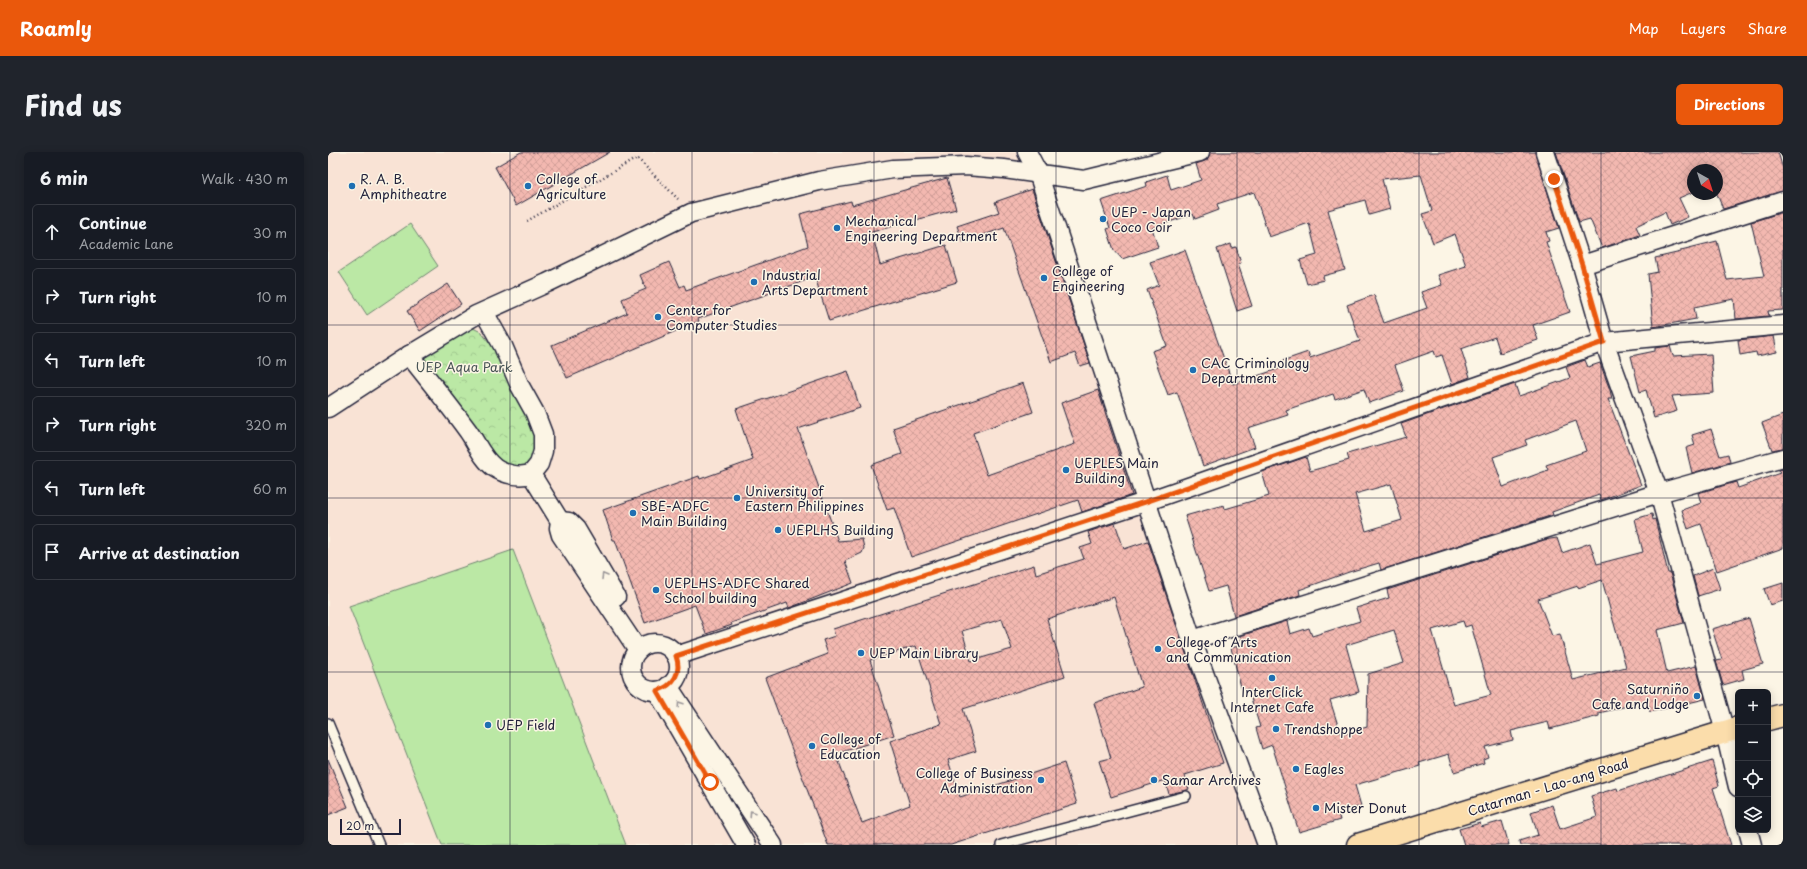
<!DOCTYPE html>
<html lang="en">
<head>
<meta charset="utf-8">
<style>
  body { margin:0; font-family:"Playpen Sans",sans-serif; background:#20242c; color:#f1f3f6 }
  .controls { position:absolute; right:12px; bottom:12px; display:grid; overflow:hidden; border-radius:6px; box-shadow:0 2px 10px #0003 }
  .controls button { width:36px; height:36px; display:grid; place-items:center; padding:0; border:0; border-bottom:1px solid #363941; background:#171b24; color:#f1f3f6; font:20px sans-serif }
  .compass { position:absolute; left:1359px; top:12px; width:36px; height:36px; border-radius:50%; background:#171b24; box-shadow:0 2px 10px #0003; rotate:141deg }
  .scale { position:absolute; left:12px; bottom:10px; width:61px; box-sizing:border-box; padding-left:4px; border:2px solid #22223b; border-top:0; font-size:11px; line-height:14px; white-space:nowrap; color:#22223b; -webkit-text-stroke:3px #fcf5e5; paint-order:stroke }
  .stop { position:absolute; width:12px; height:12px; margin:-9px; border:3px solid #ea580c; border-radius:50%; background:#fff }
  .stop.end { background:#ea580c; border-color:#fff; box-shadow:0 1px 4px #0008 }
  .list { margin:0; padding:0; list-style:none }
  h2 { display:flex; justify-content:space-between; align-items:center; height:52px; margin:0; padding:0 16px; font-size:17px }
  h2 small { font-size:13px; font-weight:400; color:#9ea1a6 }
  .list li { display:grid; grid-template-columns:26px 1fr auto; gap:12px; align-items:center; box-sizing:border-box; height:56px; margin:0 8px 8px; padding:0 8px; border:1px solid #363941; border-radius:6px }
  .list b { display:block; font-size:15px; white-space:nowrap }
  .list p { margin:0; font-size:13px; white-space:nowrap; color:#9ea1a6 }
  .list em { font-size:13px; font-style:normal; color:#9ea1a6 }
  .icon { flex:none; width:22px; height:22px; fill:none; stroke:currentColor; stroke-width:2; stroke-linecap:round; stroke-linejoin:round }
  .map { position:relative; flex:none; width:1455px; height:693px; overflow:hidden; border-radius:6px }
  header { display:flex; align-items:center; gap:24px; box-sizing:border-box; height:56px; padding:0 20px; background:#ea580c; color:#fff }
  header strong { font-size:19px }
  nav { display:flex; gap:22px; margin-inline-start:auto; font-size:14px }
  .intro { display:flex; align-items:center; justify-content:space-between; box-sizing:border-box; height:96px; padding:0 24px }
  h1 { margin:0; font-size:28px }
  .button { padding:10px 18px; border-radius:6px; background:#ea580c; color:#fff; font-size:14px; font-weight:700 }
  main { display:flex; gap:24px; padding:0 24px }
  aside { flex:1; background:#171b24; border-radius:6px; box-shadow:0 2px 10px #0003 }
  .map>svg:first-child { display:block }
  .built { fill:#f9e3d5 }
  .grass { fill:#bbe8a5; stroke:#6e8570 }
  .park { fill:url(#park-crowns); stroke:#6e8570 }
  .building { fill:url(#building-cross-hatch); stroke:#22223b; fill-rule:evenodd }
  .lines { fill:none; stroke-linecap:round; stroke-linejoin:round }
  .lane-casing { stroke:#22223b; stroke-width:12 }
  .street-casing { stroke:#22223b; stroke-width:21 }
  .primary-casing { stroke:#22223b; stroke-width:25 }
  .path { stroke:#22223b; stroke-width:2.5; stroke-dasharray:1 3; stroke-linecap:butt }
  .lane { stroke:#fcf5e5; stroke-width:9 }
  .street { stroke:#fcf5e5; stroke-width:18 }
  .primary { stroke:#fbddab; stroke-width:22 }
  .oneway { stroke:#9a9698 }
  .route { stroke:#ea580c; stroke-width:5 }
  .grid { fill:none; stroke:#22223b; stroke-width:1; stroke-opacity:0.55 }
  .poi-dot { fill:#1f6fb2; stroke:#fcf5e5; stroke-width:1.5 }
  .labels { text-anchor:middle; stroke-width:3; stroke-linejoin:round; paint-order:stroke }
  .poi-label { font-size:13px; fill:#22223b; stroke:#fcf5e5; text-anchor:start }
  .park-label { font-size:13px; fill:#485456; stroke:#fcf5e5 }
  .street-label { font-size:13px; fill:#22223b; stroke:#fcf5e5 }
</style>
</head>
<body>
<header>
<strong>Roamly</strong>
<nav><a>Map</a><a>Layers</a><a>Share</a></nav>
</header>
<div class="intro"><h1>Find us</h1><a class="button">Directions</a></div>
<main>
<aside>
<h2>6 min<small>Walk · 430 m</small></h2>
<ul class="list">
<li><svg class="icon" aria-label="ahead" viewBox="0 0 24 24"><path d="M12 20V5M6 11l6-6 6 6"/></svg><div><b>Continue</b><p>Academic Lane</p></div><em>30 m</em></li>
<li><svg class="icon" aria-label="right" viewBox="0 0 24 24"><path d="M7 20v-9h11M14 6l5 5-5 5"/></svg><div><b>Turn right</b></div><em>10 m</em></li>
<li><svg class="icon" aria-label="left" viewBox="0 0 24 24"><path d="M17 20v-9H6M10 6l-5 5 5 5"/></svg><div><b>Turn left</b></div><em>10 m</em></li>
<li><svg class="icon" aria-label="right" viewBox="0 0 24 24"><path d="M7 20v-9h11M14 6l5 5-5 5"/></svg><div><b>Turn right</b></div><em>320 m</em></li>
<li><svg class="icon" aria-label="left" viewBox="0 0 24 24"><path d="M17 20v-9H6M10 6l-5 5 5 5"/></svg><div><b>Turn left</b></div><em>60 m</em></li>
<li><svg class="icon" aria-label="arrive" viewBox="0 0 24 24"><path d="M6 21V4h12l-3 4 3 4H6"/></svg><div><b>Arrive at destination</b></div></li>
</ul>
</aside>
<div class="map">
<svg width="1455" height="693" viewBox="0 0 1455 693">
  <defs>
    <pattern id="park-crowns" width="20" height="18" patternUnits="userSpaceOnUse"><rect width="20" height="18" fill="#bbe8a5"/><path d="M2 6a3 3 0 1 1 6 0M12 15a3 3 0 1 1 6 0" fill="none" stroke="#a0c78f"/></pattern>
    <pattern id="building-cross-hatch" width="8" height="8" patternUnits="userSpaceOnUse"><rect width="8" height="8" fill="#f3b8b0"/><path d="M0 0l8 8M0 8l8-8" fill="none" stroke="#d09e98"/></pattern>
  </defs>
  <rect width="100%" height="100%" fill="#fcf5e5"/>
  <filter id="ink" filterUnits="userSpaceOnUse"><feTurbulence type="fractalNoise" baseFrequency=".025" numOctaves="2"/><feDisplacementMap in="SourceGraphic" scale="8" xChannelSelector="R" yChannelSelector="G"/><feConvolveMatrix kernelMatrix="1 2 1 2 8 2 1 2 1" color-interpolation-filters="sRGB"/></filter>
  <g filter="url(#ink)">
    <!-- built -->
    <path class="built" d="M 0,0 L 703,0 L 931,693 L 0,693 Z"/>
    <!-- grass -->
    <g class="grass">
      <path d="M 82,72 L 110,114 L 39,163 L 11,120 Z"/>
      <path d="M 185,398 L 298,693 L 114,693 L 21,454 Z"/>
    </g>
    <!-- park -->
    <path class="park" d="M 145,176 L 153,180 L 165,195 L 211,275 L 206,310 L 194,316 L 177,311 L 167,306 L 90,207 Z"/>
    <!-- building -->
    <g class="building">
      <path d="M 193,0 L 282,0 L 188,54 L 167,15 Z"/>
      <path d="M 882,0 L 1207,0 L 1231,76 L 1218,80 L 1221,89 L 1218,90 L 1242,160 L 1205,173 L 1210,188 L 1172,201 L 1167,185 L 1133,197 L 1142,225 L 1124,232 L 1114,203 L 1108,205 L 1106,199 L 1067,213 L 1076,239 L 1041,251 L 1036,237 L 1007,247 L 1005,242 L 958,258 L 960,263 L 920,276 L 927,295 L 875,314 L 849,240 L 840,243 L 824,199 L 839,194 L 819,138 L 831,133 L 822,110 L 857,98 L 905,232 L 956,215 L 954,209 L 980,200 L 982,206 L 1032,189 L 1019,153 L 1046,143 L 1056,171 L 1099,156 L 1093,140 L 1114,133 L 1110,123 L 1138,114 L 1127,82 L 1105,91 L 1094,62 L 1104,59 L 1093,23 L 1054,27 L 1062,57 L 1041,63 L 1037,48 L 1000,58 L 1017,118 L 995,124 L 996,128 L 979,132 L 972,108 L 989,103 L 981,71 L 941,85 L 926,40 L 889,52 L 891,58 L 867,67 L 865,62 L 824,76 L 830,95 L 794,107 L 786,98 L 779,77 L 782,76 L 773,49 L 819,34 L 818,30 L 839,23 L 843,38 L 873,28 L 868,12 L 879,8 Z"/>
      <path d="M 1228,0 L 1450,0 L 1455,17 L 1455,39 L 1395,57 L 1389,42 L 1389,18 L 1365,18 L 1365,40 L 1351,46 L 1360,65 L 1342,73 L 1337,60 L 1308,74 L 1312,83 L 1274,96 L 1262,67 L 1251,70 Z"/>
      <path d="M 619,26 L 628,57 L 544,80 L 552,113 L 618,93 L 629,130 L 501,169 L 487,125 L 370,167 L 371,169 L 239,226 L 224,193 L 299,161 L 294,147 L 318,137 L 312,123 L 341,110 L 352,135 L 356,133 L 358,138 L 480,94 L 472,62 L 523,49 L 524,53 Z"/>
      <path d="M 704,37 L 762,211 L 752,214 L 747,201 L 723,210 L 676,76 L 635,90 L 629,74 L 671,60 L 667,50 Z"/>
      <path d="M 1455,60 L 1455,158 L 1440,159 L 1441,164 L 1408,167 L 1406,147 L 1366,155 L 1368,167 L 1325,175 L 1320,122 L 1330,120 L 1327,106 L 1353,100 L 1353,98 L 1389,89 L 1399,128 L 1436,124 L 1423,70 Z"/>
      <path d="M 903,92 L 904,96 L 908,95 L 913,111 L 910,112 L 924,154 L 909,159 L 889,97 Z"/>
      <path d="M 120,132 L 133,152 L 92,179 L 79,159 Z"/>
      <path d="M 1446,184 L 1449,200 L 1429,204 L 1428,200 L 1412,203 L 1410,188 Z"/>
      <path d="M 1342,194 L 1345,204 L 1383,202 L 1386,241 L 1344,244 L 1349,259 L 1326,266 L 1318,238 L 1312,240 L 1303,204 L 1327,199 L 1327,196 Z"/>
      <path d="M 1257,208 L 1260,215 L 1272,211 L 1282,238 L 1284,247 L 1280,247 L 1313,333 L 1273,348 L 1271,343 L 1224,360 L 1225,363 L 1053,418 L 1051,411 L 1021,420 L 971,438 L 972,443 L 906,464 L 898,434 L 881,439 L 857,364 L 896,353 L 897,357 L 941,344 L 934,320 L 978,305 L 982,319 L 1021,308 L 1019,302 L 1078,285 L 1073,272 L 1187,232 L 1191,244 L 1242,226 L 1238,215 ZM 1248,269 L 1258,299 L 1218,313 L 1220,318 L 1175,335 L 1165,305 L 1199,293 L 1197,288 ZM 1063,332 L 1074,368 L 1038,379 L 1027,342 Z"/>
      <path d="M 520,219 L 532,256 L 470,277 L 510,389 L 534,387 L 536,396 L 534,401 L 517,409 L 525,431 L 461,456 L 459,451 L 403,471 L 404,473 L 378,482 L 367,453 L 317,471 L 287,388 L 285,388 L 275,358 L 371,324 L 372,327 L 425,308 L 408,257 Z"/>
      <path d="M 695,231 L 705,260 L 645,281 L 659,323 L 747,292 L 733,251 L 770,238 L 804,343 L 754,360 L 750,348 L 583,405 L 566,356 L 559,358 L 543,313 L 574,302 L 565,276 Z"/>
      <path d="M 1455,263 L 1455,296 L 1444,298 L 1434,271 Z"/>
      <path d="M 1383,277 L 1392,304 L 1400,302 L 1402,310 L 1364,321 L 1358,296 L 1367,293 L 1364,283 Z"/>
      <path d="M 1455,317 L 1455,396 L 1389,419 L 1373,372 L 1360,377 L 1354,358 L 1373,351 L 1370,341 L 1408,330 L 1410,336 L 1452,321 L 1451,318 Z"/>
      <path d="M 1324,362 L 1325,368 L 1327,367 L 1340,421 L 1342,421 L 1356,471 L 1329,478 L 1339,521 L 1368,514 L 1377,547 L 1322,560 L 1319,549 L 1271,561 L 1271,564 L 1222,577 L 1220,570 L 1183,579 L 1185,588 L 1157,595 L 1160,605 L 1155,607 L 1156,611 L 1126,620 L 1121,602 L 1091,611 L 1092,614 L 1027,633 L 1033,654 L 1010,661 L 1012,668 L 971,680 L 944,593 L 934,597 L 928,576 L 932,575 L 920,537 L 914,539 L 903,496 L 915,493 L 912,484 L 959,469 L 962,482 L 981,476 L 984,484 L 1032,469 L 1028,456 L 1061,446 L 1059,438 L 1216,388 L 1229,386 L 1234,401 L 1262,391 L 1269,412 L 1315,400 L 1307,367 ZM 1274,428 L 1298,515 L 1245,528 L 1232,482 L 1224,484 L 1210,447 L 1250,434 L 1250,436 ZM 1135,469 L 1137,475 L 1143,473 L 1163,543 L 1126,553 L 1104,478 ZM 1066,478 L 1076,511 L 1040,522 L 1039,575 L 1013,583 L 1002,548 L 1031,540 L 1018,493 Z"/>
      <path d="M 787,371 L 796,397 L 820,389 L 895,611 L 857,623 L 861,637 L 859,638 L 841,642 L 837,628 L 783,645 L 771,609 L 783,606 L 766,551 L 814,535 L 786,445 L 719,467 L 737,524 L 635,557 L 648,599 L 620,608 L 632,645 L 736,611 L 749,652 L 623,693 L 500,693 L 437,526 L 500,502 L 495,488 L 507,484 L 505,477 L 706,413 L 708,422 L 756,407 L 752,396 L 764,392 L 760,380 ZM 674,467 L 684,497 L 643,509 L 634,479 ZM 588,494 L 613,572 L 562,589 L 582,653 L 534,671 L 508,602 L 566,583 L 542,508 Z"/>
      <path d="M 1385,416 L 1392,437 L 1370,444 L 1365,424 Z"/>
      <path d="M 1455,431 L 1455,449 L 1442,453 L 1436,437 Z"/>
      <path d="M 1421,466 L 1435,512 L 1414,518 L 1416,527 L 1395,533 L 1388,509 L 1394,508 L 1384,477 Z"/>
      <path d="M 0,607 L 20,655 L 0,663 Z"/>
      <path d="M 1384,609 L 1391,634 L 1385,636 L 1403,693 L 1192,693 L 1191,689 L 1210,683 L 1203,660 L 1224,653 L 1232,677 L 1269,665 L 1263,644 L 1289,636 L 1290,639 Z"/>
      <path d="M 1174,669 L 1181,693 L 1136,693 L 1131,677 L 1152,671 L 1153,675 Z"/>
    </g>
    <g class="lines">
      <defs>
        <g id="lane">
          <path d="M 0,571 L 51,693"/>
          <path d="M 673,693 L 858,644"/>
        </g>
        <g id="street">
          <path d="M 699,0 L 710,21 L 864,488 L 939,693"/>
          <path d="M 1217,0 L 1254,113 L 1276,190 L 1331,341 L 1397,580 L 1410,635"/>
          <path d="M 1254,113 L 1455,49"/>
          <path d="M 156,160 L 175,194 L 192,234 L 207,261 L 215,282 L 215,299 L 211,312 L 203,322 L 232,369 L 231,376 L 233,383 L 310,498"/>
          <path d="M 81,203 C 101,228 121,253 140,279 C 148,290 155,308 167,316 C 177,323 192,325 203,322"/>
          <path d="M 0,256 L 75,207 L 148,163 L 219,131 L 363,61 L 491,29 L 565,17 L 638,14 L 676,17 L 756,28 L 872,0"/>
          <path d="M 232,369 L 241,370 L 248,377 L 288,445"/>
          <path d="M 864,488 L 1331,341 L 1455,306"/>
          <circle cx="327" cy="515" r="24"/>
          <path d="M 348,504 L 817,350 L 1276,190 L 1455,173"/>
          <path d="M 340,534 L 445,693"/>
          <path d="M 329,539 L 418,693"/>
          <path d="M 1420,678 L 1424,693"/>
        </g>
        <g id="primary">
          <path d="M 1440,567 L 1455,563"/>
          <path d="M 1030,693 L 1410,576"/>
        </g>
      </defs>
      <!-- lane casing -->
      <use href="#lane" class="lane-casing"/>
      <!-- street casing -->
      <use href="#street" class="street-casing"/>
      <!-- primary casing -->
      <use href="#primary" class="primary-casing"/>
      <!-- path -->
      <path class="path" d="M 199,69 L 309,6 L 350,47"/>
      <!-- lane -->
      <use href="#lane" class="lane"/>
      <!-- street -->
      <use href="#street" class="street"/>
      <!-- primary -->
      <use href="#primary" class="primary"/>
    </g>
    <!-- one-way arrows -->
    <defs><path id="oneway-chevron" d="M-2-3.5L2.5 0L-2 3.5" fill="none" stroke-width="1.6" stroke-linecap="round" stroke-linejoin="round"/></defs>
    <g class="oneway">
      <use href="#oneway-chevron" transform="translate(276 424) rotate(-121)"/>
      <use href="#oneway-chevron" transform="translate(352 552) rotate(-124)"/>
      <use href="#oneway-chevron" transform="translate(424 661) rotate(-124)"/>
    </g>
  </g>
  <g class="lines" filter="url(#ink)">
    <!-- route -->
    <path class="route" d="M 382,630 L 329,539 C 346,533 354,521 348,504 L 817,350 L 1276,190 L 1254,113 L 1226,27"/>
  </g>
  <!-- grid -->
  <path class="grid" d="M 182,0 L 182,693M 364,0 L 364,693M 546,0 L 546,693M 728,0 L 728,693M 909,0 L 909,693M 1091,0 L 1091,693M 1273,0 L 1273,693M 0,173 L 1455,173M 0,346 L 1455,346M 0,520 L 1455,520"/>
  <!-- markers -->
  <g class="poi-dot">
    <circle cx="24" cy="34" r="4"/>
    <circle cx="200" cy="34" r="4"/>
    <circle cx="775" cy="67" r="4"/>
    <circle cx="509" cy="76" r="4"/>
    <circle cx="716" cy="126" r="4"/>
    <circle cx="426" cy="130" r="4"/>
    <circle cx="330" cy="165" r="4"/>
    <circle cx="865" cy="218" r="4"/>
    <circle cx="738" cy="318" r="4"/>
    <circle cx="409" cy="346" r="4"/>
    <circle cx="305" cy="361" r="4"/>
    <circle cx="450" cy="378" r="4"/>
    <circle cx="328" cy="438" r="4"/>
    <circle cx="830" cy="497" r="4"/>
    <circle cx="533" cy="501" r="4"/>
    <circle cx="944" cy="526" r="4"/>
    <circle cx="1369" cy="544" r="4"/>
    <circle cx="160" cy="573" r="4"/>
    <circle cx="948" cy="577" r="4"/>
    <circle cx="484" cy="594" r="4"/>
    <circle cx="968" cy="617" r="4"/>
    <circle cx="713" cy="628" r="4"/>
    <circle cx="826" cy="628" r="4"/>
    <circle cx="988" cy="656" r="4"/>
  </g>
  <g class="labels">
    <!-- poi labels -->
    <g class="poi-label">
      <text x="32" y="32">R. A. B.<tspan x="32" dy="15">Amphitheatre</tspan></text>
      <text x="208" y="32">College of<tspan x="208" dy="15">Agriculture</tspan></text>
      <text x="783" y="65">UEP - Japan<tspan x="783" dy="15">Coco Coir</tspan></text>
      <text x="517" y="74">Mechanical<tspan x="517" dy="15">Engineering Department</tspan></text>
      <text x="724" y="124">College of<tspan x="724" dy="15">Engineering</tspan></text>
      <text x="434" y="128">Industrial<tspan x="434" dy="15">Arts Department</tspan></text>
      <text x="338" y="163">Center for<tspan x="338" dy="15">Computer Studies</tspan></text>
      <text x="873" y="216">CAC Criminology<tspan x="873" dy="15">Department</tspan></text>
      <text x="746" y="316">UEPLES Main<tspan x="746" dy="15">Building</tspan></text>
      <text x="417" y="344">University of<tspan x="417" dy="15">Eastern Philippines</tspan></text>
      <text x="313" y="359">SBE-ADFC<tspan x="313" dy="15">Main Building</tspan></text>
      <text x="458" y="383">UEPLHS Building</text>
      <text x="336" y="436">UEPLHS-ADFC Shared<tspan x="336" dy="15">School building</tspan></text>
      <text x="838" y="495">College of Arts<tspan x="838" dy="15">and Communication</tspan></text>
      <text x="541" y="506">UEP Main Library</text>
      <text x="1361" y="542" text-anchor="end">Saturniño<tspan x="1361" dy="15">Cafe and Lodge</tspan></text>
      <text x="944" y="545" text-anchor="middle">InterClick<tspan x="944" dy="15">Internet Cafe</tspan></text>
      <text x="168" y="578">UEP Field</text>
      <text x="956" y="582">Trendshoppe</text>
      <text x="492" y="592">College of<tspan x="492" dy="15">Education</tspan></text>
      <text x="976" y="622">Eagles</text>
      <text x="705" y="626" text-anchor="end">College of Business<tspan x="705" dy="15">Administration</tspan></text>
      <text x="834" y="633">Samar Archives</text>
      <text x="996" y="661">Mister Donut</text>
    </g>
    <!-- park labels -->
    <g class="park-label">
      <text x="136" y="220">UEP Aqua Park</text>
    </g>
    <!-- street labels -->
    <g class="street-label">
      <text transform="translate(1220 635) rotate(-17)" y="5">Catarman - Lao-ang Road</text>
    </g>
  </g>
</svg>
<div class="controls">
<button>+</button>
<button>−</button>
<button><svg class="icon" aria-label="locate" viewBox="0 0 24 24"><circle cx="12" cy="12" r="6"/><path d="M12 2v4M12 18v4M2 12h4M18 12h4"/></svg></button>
<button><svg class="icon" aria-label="layers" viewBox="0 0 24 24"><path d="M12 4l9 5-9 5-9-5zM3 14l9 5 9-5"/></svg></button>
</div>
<svg class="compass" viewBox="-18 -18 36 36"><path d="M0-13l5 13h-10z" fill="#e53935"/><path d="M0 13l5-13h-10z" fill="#9ea1a6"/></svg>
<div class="scale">20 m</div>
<div class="stop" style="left:382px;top:630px"></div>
<div class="stop end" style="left:1226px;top:27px"></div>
</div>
</main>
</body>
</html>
